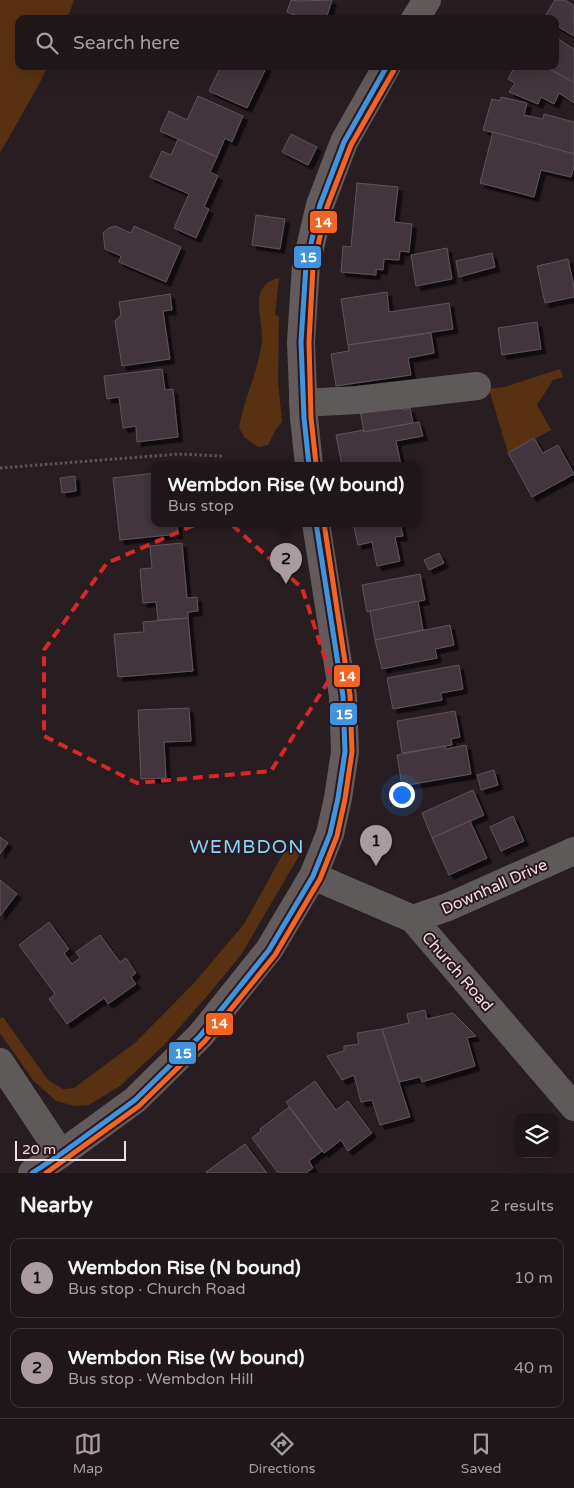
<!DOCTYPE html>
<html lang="en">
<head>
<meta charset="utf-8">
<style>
  body { margin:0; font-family:"Varela Round",sans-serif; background:#2b2325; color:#f1f3f6 }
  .controls { position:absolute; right:15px; bottom:15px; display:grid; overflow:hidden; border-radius:10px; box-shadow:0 5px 20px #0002 }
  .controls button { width:45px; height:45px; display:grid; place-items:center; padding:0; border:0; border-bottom:1px solid #3c3537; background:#1e1618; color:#f1f3f6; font:25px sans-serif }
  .scale { position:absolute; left:15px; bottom:12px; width:111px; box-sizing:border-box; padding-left:5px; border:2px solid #eedfe3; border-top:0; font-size:14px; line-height:18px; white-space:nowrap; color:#eedfe3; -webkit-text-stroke:4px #2d181e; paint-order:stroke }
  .you { position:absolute; left:401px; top:794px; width:18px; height:18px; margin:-12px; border:4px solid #fff; border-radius:50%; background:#1a73e8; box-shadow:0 0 0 8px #1a73e833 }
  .badge { display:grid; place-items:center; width:32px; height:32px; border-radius:50%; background:#a99b9f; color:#111; font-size:16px; font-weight:700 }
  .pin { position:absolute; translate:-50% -41px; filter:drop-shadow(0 1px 2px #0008) }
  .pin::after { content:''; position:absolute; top:26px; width:18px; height:15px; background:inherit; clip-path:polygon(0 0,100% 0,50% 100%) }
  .popup { position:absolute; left:151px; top:462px; width:270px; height:65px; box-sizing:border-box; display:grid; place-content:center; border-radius:10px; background:#1e1618; filter:drop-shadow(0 1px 4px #0005); font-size:16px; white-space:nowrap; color:#a19fa2 }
  .popup b { font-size:19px; color:#f1f3f6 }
  .popup::after { content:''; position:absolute; left:50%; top:100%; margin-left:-10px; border:10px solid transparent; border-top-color:#1e1618 }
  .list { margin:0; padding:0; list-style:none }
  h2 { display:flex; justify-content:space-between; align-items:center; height:65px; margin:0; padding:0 20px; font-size:21px }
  h2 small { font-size:16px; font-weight:400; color:#a19fa2 }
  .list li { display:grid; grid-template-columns:32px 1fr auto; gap:15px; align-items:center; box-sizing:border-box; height:80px; margin:0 10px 10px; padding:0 10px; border:1px solid #3c3537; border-radius:10px }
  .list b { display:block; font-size:19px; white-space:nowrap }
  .list p { margin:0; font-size:16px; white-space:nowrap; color:#a19fa2 }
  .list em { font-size:16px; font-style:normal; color:#a19fa2 }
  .icon { flex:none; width:28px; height:28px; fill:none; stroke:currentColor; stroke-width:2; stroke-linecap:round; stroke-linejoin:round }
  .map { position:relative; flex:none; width:574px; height:1173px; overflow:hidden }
  .search { position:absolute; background:#1e1618; box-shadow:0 5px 20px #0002; left:15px; right:15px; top:15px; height:55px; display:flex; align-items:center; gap:12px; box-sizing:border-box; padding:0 18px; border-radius:10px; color:#a19fa2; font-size:19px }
  .sheet { height:245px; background:#1e1618 }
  nav { display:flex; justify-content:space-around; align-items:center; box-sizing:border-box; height:70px; border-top:1px solid #3c3537; background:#1e1618; font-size:14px; color:#a19fa2 }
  nav a { display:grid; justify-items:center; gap:2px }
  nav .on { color:#a99b9f }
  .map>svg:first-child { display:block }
  .green { fill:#583112 }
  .building { fill:#42343c; stroke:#5d5559; filter:url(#shadow) }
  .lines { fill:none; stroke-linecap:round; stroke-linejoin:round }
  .path { stroke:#5b5556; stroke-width:3; stroke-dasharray:2.5 2.5; stroke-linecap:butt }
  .minor { stroke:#5f5a5a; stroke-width:28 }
  .major { stroke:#635a5c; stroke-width:28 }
  .bus-1-casing { stroke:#2d181e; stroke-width:9 }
  .bus-2-casing { stroke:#2d181e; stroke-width:9 }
  .bus-1 { stroke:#4094de; stroke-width:5 }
  .bus-2 { stroke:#f26522; stroke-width:5 }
  .marked { fill:none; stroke:#d62828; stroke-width:4; stroke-dasharray:10 6; stroke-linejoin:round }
  .labels { text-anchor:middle; stroke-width:4; stroke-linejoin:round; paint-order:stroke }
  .street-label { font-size:16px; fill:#eedfe3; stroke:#2d181e }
  .quarter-label { font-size:19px; letter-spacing:1px; fill:#81d6fe; stroke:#2d181e }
  .line-badge { stroke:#2d181e; stroke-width:2 }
  .badge-label { font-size:14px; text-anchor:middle; font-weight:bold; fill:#fff }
</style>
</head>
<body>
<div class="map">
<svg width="574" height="1173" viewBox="0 0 574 1173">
  <defs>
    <filter id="shadow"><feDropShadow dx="4.5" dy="4.5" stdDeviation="0" flood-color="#0009"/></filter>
  </defs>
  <rect width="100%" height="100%" fill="#281d20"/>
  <!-- green -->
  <g class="green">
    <path d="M 0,0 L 74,0 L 67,19 L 19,19 L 19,66 L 47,66 L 42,79 L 0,153 Z"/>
    <path d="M 279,278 L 275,314 L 279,317 L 278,381 L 282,422 L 276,429 L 268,445 L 258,447 L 245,438 L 239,428 C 244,397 260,369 262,338 C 262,324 256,303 261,291 C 265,283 271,280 279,278 Z"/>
    <path d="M 560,369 L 563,377 L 553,380 L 537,405 L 551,430 L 508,453 L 489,389 L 504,387 Z"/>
    <path d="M 303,849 L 241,955 L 208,995 L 164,1045 L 120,1086 L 89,1105 L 75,1106 L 56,1101 L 33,1080 L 0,1033 L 0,1019 L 3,1017 L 48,1080 L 63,1089 L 74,1088 L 136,1042 L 194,983 L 244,924 L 284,852 Z"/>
  </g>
  <!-- building -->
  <g class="building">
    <path d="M 291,0 L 299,1 L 332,0 L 326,19 L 305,19 L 287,12 Z"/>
    <path d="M 555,0 L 565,0 L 574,6 L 574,36 L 555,25 L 555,19 L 544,18 Z"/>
    <path d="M 555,37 L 574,49 L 574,83 L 545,66 L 555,66 Z"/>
    <path d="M 221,66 L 267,66 L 247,108 L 209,91 Z"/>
    <path d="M 515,66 L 545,66 L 574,83 L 574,103 L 559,93 L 554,104 L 541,97 L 538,104 L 509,92 L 515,83 L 508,79 Z"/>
    <path d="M 198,96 L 243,116 L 232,142 L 225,138 L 217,157 L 160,131 L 169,111 L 187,120 Z"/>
    <path d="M 501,97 L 527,103 L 524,115 L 543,119 L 544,114 L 574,122 L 574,154 L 483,130 L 492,99 L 500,101 Z"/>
    <path d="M 493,132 L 574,154 L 574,166 L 571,177 L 541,170 L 534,197 L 480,183 Z"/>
    <path d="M 291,134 L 317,147 L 308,165 L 282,152 Z"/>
    <path d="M 178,139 L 217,157 L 210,172 L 218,176 L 204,207 L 209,209 L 196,238 L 174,228 L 189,194 L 150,177 L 162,151 L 171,155 Z"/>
    <path d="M 357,183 L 398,187 L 394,222 L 412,224 L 409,252 L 400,251 L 399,260 L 384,259 L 383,270 L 376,269 L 376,275 L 341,272 L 343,246 L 351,247 Z"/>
    <path d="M 256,215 L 285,219 L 280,249 L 252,245 Z"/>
    <path d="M 115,226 L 131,233 L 134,226 L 181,247 L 166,282 L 119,262 L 121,256 L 105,249 L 103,233 L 109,228 Z"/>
    <path d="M 447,248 L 452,279 L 416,286 L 411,255 Z"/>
    <path d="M 492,253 L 495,267 L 459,277 L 456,261 Z"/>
    <path d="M 568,259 L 574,287 L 574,297 L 545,303 L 537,266 Z"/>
    <path d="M 387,292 L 389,312 L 449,303 L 453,329 L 348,345 L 341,299 Z"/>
    <path d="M 170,294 L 172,310 L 163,311 L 170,359 L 122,366 L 115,321 L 121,315 L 119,302 Z"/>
    <path d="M 537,322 L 541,349 L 502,355 L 498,328 Z"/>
    <path d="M 431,333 L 434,353 L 408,358 L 411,375 L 336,386 L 331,354 L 349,351 L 348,345 Z"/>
    <path d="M 162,369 L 165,390 L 173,389 L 178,437 L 137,442 L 136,426 L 123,428 L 119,397 L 107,399 L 104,376 Z"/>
    <path d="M 402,399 L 403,410 L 410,408 L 413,423 L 364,432 L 359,405 Z"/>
    <path d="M 419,422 L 423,436 L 396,441 L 401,465 L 342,465 L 336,435 L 364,430 L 364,432 Z"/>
    <path d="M 534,438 L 543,453 L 558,445 L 574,474 L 532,497 L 508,453 Z"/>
    <path d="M 155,473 L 155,523 L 177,523 L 178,534 L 120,540 L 113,478 Z"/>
    <path d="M 75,476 L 76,491 L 62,493 L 60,478 Z"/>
    <path d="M 353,523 L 400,523 L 403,536 L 395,537 L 400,561 L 377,566 L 372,542 L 358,545 Z"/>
    <path d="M 182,543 L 187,598 L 197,597 L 198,611 L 188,612 L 188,618 L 158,620 L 156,602 L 143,603 L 140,569 L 152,568 L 150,546 Z"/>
    <path d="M 439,553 L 444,563 L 429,570 L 424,560 Z"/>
    <path d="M 420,574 L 425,600 L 367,612 L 362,585 Z"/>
    <path d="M 418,601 L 423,630 L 375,640 L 370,611 Z"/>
    <path d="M 188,618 L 193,671 L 118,677 L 114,634 L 144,632 L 143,622 Z"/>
    <path d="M 450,625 L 454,645 L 435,649 L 437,658 L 382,669 L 375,640 Z"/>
    <path d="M 459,665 L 463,689 L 441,693 L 442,700 L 393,709 L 387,678 Z"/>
    <path d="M 189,708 L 191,741 L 164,742 L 166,778 L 141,779 L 138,710 Z"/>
    <path d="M 455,711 L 460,737 L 451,739 L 452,745 L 402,753 L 397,721 Z"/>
    <path d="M 466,745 L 471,774 L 402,786 L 397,755 L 445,746 L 446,749 Z"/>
    <path d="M 494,770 L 498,785 L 481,790 L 477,775 Z"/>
    <path d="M 473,790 L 484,815 L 432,838 L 422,813 Z"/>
    <path d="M 513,816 L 524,841 L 501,851 L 490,827 Z"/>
    <path d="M 470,821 L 487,858 L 449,875 L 432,838 Z"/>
    <path d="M 0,837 L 8,843 L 0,854 Z"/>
    <path d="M 0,880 L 17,894 L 0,916 Z"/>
    <path d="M 49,922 L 69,949 L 64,953 L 72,964 L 80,958 L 76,952 L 100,935 L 120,962 L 126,958 L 136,973 L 131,977 L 136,984 L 108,1004 L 104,998 L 67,1024 L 49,999 L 55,994 L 19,945 Z"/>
    <path d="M 425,1010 L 427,1019 L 453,1013 L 476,1036 L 467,1038 L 475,1066 L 422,1082 L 420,1077 L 399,1082 L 382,1029 L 409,1023 L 407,1014 Z"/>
    <path d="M 382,1029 L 410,1117 L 380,1125 L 372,1100 L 361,1102 L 354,1075 L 342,1080 L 327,1056 L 344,1051 L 344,1046 L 359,1044 L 357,1033 Z"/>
    <path d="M 315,1081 L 336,1110 L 348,1101 L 372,1133 L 348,1151 L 341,1140 L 324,1153 L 286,1102 Z"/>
    <path d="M 289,1107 L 322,1151 L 309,1161 L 313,1168 L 306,1173 L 278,1173 L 252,1138 L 261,1131 L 260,1129 Z"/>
    <path d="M 245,1144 L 267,1173 L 207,1173 L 206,1172 Z"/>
  </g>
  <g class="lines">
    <!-- path -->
    <path class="path" d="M 0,468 L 179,454 L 222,456"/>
    <!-- minor -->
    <g class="minor">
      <path d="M 303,403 L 357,400 L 477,386"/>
      <path d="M 313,876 L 413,919 L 574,1107"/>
      <path d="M 413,919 L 448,907 L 574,851"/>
      <path d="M 0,1062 L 61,1154"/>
    </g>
    <!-- major -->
    <g class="major">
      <path d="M 415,19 L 427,0"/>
      <path d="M 309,465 L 304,418 L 301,342 L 306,265 L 320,205 L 344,142 L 387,66"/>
      <path d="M 32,1173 L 61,1154 L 135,1100 L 200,1036 L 269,950 L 313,876 L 330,834 L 338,798 L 345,752 L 343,696 L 316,523"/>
    </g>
    <defs>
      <g id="bus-1">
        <path d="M 309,465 L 304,418 L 301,342 L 306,265 L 320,205 L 344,142 L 387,66"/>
        <path d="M 32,1173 L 61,1154 L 135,1100 L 200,1036 L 269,950 L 313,876 L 330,834 L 338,798 L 345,752 L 343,696 L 316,523"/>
      </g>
      <g id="bus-2">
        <path d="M 316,464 L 311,417 L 309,342 L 313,266 L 327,207 L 351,145 L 394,70"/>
        <path d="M 46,1173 L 139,1106 L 205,1041 L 275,955 L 320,879 L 337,836 L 345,799 L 352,752 L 350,695 L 324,523"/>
      </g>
    </defs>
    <!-- bus-1 casing -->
    <use href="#bus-1" class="bus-1-casing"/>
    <!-- bus-2 casing -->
    <use href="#bus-2" class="bus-2-casing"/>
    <!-- bus-1 -->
    <use href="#bus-1" class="bus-1"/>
    <!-- bus-2 -->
    <use href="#bus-2" class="bus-2"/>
  </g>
  <!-- marked area -->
  <path class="marked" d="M 220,514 L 302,588 L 331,677 L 271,771 L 137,783 L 44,736 L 44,650 L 107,563 Z"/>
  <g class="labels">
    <!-- street labels -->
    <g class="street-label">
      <text transform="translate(494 886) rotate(-24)" y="6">Downhall Drive</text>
      <text transform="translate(458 971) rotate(49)" y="6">Church Road</text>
    </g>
    <!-- quarter labels -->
    <g class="quarter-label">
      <text x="247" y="853">WEMBDON</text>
    </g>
  </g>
  <g class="line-badge">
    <rect x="309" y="210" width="29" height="24" rx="5" fill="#f26522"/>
    <rect x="293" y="245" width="29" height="24" rx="5" fill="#4094de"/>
    <rect x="333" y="664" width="28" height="24" rx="5" fill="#f26522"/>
    <rect x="329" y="702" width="29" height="24" rx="5" fill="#4094de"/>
    <rect x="205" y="1012" width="29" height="24" rx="5" fill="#f26522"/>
    <rect x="168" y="1041" width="29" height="24" rx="5" fill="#4094de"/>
  </g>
  <g class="badge-label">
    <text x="323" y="227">14</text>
    <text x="308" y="262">15</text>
    <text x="347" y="681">14</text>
    <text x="344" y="719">15</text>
    <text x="219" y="1028">14</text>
    <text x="183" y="1058">15</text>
  </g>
</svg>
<div class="controls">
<button><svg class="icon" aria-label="layers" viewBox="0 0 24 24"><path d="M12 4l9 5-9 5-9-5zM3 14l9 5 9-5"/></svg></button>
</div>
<div class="scale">20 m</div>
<div class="you"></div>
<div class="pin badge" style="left:376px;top:866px">1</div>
<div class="pin badge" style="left:286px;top:584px">2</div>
<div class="popup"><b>Wembdon Rise (W bound)</b>Bus stop</div>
<div class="search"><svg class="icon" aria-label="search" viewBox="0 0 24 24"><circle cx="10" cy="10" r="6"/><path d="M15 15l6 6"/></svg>Search here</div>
</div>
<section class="sheet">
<h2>Nearby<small>2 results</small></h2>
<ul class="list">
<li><span class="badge">1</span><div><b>Wembdon Rise (N bound)</b><p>Bus stop · Church Road</p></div><em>10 m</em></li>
<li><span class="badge">2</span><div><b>Wembdon Rise (W bound)</b><p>Bus stop · Wembdon Hill</p></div><em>40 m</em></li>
</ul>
</section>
<nav>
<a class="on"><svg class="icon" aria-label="map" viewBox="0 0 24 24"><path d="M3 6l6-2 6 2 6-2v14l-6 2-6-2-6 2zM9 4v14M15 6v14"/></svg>Map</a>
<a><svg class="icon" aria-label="directions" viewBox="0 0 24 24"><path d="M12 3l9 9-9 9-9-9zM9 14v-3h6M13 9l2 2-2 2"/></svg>Directions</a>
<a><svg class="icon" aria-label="saved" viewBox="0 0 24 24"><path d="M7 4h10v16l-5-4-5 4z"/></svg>Saved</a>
</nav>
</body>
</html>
